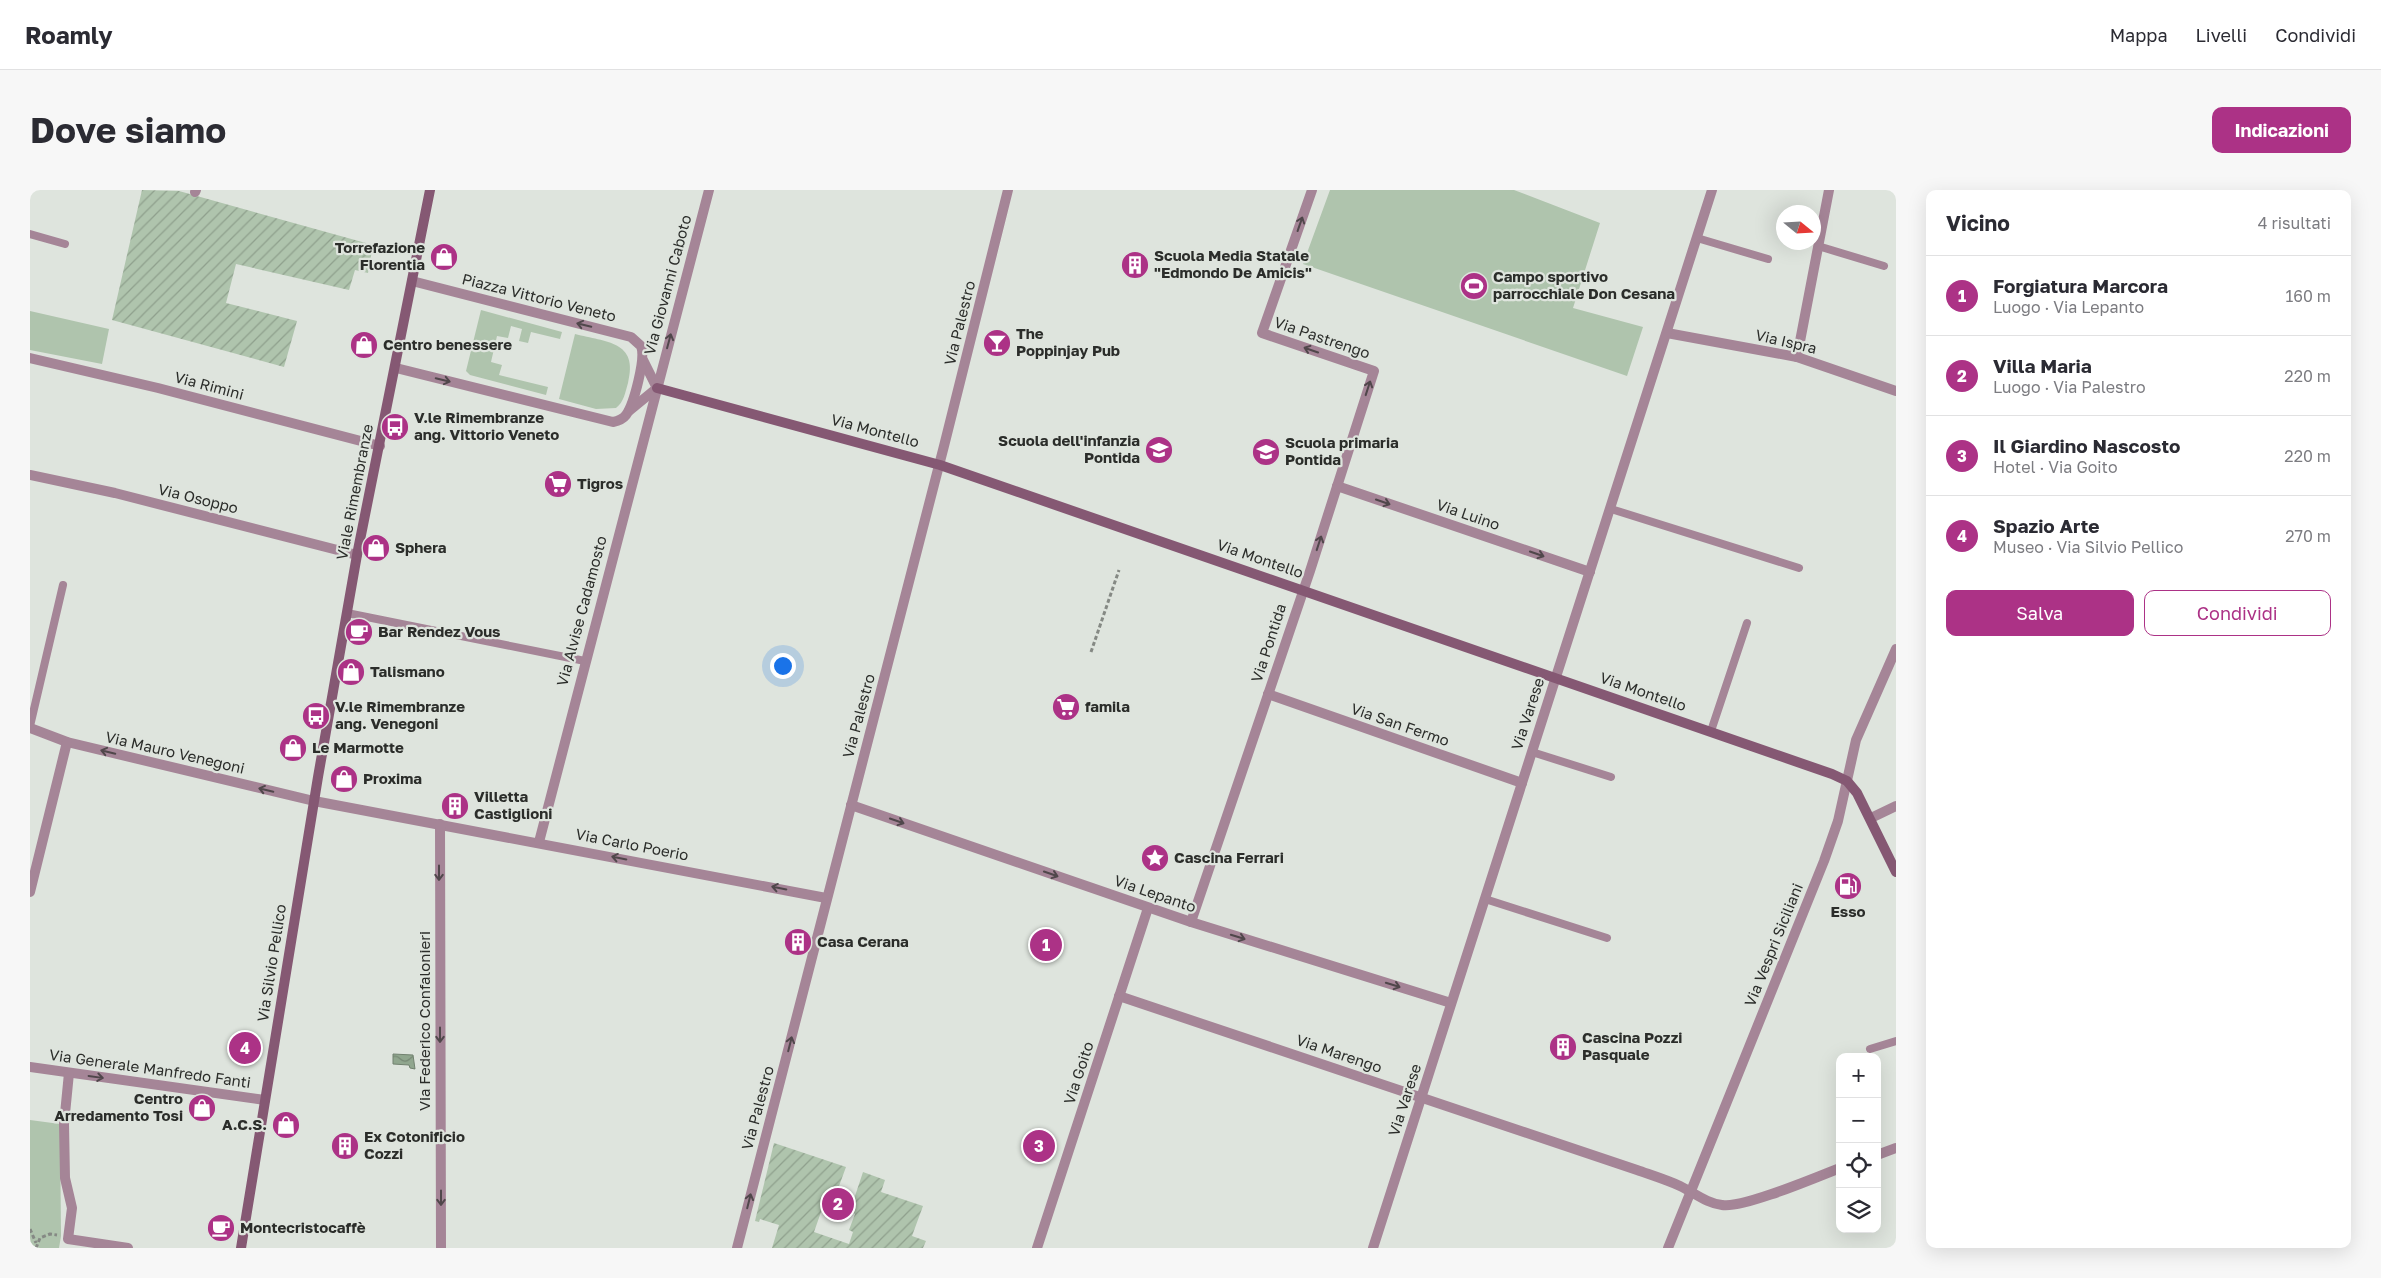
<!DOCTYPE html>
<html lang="it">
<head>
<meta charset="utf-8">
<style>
  body { margin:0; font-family:"Golos Text",sans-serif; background:#f7f7f7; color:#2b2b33 }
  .controls { position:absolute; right:15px; bottom:15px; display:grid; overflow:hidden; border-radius:10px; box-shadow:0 5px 20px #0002 }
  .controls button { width:45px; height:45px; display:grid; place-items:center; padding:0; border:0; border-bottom:1px solid #e1e1e2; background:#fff; color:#2b2b33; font:25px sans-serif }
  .compass { position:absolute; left:1746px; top:15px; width:45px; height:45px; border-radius:50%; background:#fff; box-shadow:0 5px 20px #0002; rotate:108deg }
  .you { position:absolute; left:752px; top:475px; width:18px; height:18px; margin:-12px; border:4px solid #fff; border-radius:50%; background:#1a73e8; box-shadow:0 0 0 8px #1a73e833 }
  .badge { display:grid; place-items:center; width:32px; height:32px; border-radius:50%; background:#ac3286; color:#fff; font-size:16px; font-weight:700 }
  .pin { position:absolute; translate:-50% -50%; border:2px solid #fff; box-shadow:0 1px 5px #0006 }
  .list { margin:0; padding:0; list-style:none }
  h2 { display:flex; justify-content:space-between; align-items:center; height:65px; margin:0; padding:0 20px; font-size:21px }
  h2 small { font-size:16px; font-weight:400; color:#7c7c81 }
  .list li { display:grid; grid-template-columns:32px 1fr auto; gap:15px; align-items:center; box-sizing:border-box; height:80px; padding:0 20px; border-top:1px solid #e1e1e2 }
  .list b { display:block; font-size:19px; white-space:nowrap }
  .list p { margin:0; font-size:16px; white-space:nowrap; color:#7c7c81 }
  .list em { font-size:16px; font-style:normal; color:#7c7c81 }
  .actions { display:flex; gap:10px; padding:15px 20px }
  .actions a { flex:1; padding:11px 0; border:1px solid #ac3286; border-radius:10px; text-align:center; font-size:18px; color:#ac3286 }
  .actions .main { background:#ac3286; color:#fff }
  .icon { flex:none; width:28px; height:28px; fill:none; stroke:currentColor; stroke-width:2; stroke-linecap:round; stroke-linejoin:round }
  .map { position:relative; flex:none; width:1866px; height:1058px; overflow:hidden; border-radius:10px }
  header { display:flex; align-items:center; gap:30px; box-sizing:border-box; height:70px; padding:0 25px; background:#fff; border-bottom:1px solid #e1e1e2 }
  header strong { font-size:24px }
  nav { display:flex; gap:28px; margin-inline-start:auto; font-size:18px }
  .intro { display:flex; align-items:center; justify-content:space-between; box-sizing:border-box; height:120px; padding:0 30px }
  h1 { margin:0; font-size:35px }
  .button { padding:12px 22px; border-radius:10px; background:#ac3286; color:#fff; font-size:18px; font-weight:700 }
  main { display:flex; gap:30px; padding:0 30px }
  aside { flex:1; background:#fff; border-radius:10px; box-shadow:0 5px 20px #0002 }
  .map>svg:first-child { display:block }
  .green { fill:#afc4ad }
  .garden { fill:url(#garden-furrows) }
  .water { fill:url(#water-waves); stroke:#728270 }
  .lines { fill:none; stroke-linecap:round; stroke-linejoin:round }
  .path { stroke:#858984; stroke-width:3; stroke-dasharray:4 2.5; stroke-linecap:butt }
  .lane { stroke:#a58597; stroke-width:8 }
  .street { stroke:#a58597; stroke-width:10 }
  .secondary { stroke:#855873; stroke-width:10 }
  .oneway { stroke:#50474b }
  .labels { text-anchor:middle; stroke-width:4.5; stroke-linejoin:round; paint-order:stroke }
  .poi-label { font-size:15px; font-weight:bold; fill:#2b2d2a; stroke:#dee4dd; text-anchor:start }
  .street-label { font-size:15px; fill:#2b2d2a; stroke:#dee4dd }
</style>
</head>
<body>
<header>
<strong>Roamly</strong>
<nav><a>Mappa</a><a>Livelli</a><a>Condividi</a></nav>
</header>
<div class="intro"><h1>Dove siamo</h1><a class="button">Indicazioni</a></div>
<main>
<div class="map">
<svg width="1866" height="1058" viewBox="0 0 1866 1058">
  <defs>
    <pattern id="garden-furrows" width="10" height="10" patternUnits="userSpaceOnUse" patternTransform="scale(1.25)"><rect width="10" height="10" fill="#afc4ad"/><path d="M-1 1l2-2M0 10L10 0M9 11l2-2" fill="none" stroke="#8fa08d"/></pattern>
    <pattern id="water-waves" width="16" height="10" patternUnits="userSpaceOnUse" patternTransform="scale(1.25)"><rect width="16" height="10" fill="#90a68e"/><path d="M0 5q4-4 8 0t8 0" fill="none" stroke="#768874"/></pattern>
  </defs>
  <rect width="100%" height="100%" fill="#dee4dd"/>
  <!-- green -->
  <g class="green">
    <path d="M 1300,0 L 1484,0 L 1570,33 L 1543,118 L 1613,137 L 1597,186 L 1273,74 Z"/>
    <path d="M 451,120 L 532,142 L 530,149 L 501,142 L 498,153 L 489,151 L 492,139 L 481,136 L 478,148 L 467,146 L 461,172 L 472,175 L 469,185 L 518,197 L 516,205 L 440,185 L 436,181 Z"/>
    <path d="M 0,121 L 79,139 L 72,174 L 0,160 Z"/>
    <path d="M 545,144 C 576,152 609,151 598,193 C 595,203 594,212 586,218 L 566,219 L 529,209 Z"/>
    <path d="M 0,930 L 30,934 L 31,1046 L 29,1058 L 0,1058 Z"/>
  </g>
  <!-- garden -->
  <g class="garden">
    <path d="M 112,0 L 149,1 L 343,55 L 338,83 L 325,80 L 319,100 L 206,74 L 196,113 L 267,131 L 254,177 L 82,130 Z"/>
    <path d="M 744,953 L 816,977 L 805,1007 L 797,1005 L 784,1042 L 819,1054 L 823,1042 L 819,1040 L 825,1024 L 820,1021 L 833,982 L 855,990 L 851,1002 L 893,1016 L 882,1046 L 896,1051 L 893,1058 L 742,1058 L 749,1035 L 730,1029 L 729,1032 L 725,1031 Z"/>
  </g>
  <!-- water -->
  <path class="water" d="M 363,864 L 383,865 L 385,879 L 380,878 L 379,875 L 363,874 Z"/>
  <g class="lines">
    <!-- path -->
    <g class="path">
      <path d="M 1061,462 L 1089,380"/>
      <path d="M 0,1039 L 6,1053"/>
      <path d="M 6,1058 L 10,1048 L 20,1044 L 27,1045"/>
    </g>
    <!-- lane -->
    <g class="lane">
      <path d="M 0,44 L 35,54"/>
      <path d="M 1667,48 L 1738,69"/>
      <path d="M 1788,56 L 1854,76"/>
      <path d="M 1581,319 L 1769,378"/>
      <path d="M 317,423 L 555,471"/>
      <path d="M 0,536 L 33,395"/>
      <path d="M 1681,541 L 1717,433"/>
      <path d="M 1502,562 L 1581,587"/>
      <path d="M 1455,709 L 1577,748"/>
      <path d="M 1840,859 L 1866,851"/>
    </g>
    <!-- street -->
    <g class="street">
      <path d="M 165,2 L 166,0"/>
      <path d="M 1637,143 L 1767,167 L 1866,201"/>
      <path d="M 1767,167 L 1799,0"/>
      <path d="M 0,168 L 128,198 L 350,256"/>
      <path d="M 613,170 L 627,198"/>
      <path d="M 366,178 L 583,232 C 588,231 593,229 596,225 C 604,214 616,168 611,156 L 601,147 L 382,91"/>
      <path d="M 599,221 L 627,198"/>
      <path d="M 0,285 L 85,303 L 327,365"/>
      <path d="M 1307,296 L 1560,382"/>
      <path d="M 1238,504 L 1492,593"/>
      <path d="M 0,538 L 37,552 L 284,611 L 796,708"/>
      <path d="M 821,615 L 1161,732 L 1421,813"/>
      <path d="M 1841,628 L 1866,616"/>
      <path d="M 410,634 L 411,1058"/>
      <path d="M 509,652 L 679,0"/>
      <path d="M 0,702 L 37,552"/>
      <path d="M 1161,732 L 1280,381 L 1344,181 L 1232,143 L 1282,0"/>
      <path d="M 1089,806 L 1607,980 C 1621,985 1637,990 1650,996 C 1665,1003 1676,1013 1692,1015 C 1712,1019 1787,987 1810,978"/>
      <path d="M 0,877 L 235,910"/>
      <path d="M 39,883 L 34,934 L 35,988 L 42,1018 L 38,1049 L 98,1058"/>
      <path d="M 1847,965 L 1866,958"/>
      <path d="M 707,1058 L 914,256 L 978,0"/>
      <path d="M 1007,1058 L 1118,718"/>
      <path d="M 1343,1058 L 1682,0"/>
      <path d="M 1638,1058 L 1794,671 L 1808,631 L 1826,550 L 1866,459"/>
    </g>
    <!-- secondary -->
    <g class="secondary">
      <path d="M 627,198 L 910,275 L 1802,584 L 1817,591 L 1827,603 L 1866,682"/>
      <path d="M 211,1058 L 288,587 L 327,365 L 400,0"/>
    </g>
  </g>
  <!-- one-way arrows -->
  <defs><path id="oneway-shaft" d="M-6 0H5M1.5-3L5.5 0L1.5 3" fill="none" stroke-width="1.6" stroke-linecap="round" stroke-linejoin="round" transform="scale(1.25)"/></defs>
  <g class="oneway">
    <use href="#oneway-shaft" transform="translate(1270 34) rotate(-71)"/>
    <use href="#oneway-shaft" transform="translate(554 135) rotate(-166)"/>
    <use href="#oneway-shaft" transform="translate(639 151) rotate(-75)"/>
    <use href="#oneway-shaft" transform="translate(1281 160) rotate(-161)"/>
    <use href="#oneway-shaft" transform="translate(413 190) rotate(14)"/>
    <use href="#oneway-shaft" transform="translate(1338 198) rotate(-72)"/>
    <use href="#oneway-shaft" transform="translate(1353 312) rotate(19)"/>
    <use href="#oneway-shaft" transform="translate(1289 353) rotate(-72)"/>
    <use href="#oneway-shaft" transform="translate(1507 364) rotate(19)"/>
    <use href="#oneway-shaft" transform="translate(78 562) rotate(-166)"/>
    <use href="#oneway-shaft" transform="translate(236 600) rotate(-167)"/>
    <use href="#oneway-shaft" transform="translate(867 631) rotate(19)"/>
    <use href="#oneway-shaft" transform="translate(589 668) rotate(-169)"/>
    <use href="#oneway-shaft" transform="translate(409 683) rotate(90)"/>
    <use href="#oneway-shaft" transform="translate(1021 684) rotate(19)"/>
    <use href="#oneway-shaft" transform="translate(749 698) rotate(-169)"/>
    <use href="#oneway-shaft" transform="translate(1208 747) rotate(17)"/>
    <use href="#oneway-shaft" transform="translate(1363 795) rotate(17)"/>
    <use href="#oneway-shaft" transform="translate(410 845) rotate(90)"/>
    <use href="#oneway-shaft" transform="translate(760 854) rotate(-76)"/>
    <use href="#oneway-shaft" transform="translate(66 887) rotate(8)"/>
    <use href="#oneway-shaft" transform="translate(411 1008) rotate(90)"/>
    <use href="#oneway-shaft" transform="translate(719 1011) rotate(-76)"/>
  </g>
  <!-- icons -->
  <defs>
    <symbol id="shop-disc" viewBox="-11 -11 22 22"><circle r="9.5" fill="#ac3286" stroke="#dee4dd"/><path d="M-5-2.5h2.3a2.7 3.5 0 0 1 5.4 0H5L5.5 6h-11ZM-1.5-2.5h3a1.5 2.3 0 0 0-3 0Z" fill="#fff"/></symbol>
    <symbol id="building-disc" viewBox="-11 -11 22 22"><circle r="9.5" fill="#ac3286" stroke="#dee4dd"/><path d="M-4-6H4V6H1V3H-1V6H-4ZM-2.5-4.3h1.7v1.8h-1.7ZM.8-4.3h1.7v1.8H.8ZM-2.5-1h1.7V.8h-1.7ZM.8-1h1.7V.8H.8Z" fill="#fff"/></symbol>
    <symbol id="stadium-disc" viewBox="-11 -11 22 22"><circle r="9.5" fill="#ac3286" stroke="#dee4dd"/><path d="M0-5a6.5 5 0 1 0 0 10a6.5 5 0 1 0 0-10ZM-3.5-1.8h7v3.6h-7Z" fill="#fff"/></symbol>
    <symbol id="bar-disc" viewBox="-11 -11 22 22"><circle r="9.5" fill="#ac3286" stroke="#dee4dd"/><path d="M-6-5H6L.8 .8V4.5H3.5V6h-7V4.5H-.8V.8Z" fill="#fff"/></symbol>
    <symbol id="bus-disc" viewBox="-11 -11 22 22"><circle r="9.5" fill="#ac3286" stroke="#dee4dd"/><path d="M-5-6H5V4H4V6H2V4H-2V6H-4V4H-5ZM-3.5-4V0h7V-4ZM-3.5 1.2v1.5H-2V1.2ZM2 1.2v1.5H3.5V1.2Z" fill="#fff"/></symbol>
    <symbol id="school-disc" viewBox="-11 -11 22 22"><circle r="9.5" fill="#ac3286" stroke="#dee4dd"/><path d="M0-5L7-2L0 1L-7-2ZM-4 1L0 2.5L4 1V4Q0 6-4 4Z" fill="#fff"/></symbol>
    <symbol id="supermarket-disc" viewBox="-11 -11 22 22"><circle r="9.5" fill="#ac3286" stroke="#dee4dd"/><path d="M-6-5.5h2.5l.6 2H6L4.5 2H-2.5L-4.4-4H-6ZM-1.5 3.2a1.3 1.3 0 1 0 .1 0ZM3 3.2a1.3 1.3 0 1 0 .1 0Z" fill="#fff"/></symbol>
    <symbol id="cafe-disc" viewBox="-11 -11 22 22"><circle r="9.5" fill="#ac3286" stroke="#dee4dd"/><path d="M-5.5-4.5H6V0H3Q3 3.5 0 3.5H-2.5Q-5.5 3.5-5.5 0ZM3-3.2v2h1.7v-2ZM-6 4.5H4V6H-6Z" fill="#fff"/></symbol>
    <symbol id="sight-disc" viewBox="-11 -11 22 22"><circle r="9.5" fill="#ac3286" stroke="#dee4dd"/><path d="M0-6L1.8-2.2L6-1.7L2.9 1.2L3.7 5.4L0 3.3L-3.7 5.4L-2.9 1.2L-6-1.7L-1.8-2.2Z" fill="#fff"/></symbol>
    <symbol id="fuel-disc" viewBox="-11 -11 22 22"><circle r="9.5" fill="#ac3286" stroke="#dee4dd"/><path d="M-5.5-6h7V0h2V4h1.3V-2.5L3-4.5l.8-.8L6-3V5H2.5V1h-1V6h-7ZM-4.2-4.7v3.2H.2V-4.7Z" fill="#fff"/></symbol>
  </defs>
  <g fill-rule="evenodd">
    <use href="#shop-disc" x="398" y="51" width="32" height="32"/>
    <use href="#building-disc" x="1089" y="59" width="32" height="32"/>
    <use href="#stadium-disc" x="1428" y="80" width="32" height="32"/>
    <use href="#bar-disc" x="951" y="137" width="32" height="32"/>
    <use href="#shop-disc" x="318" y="139" width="32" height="32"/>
    <use href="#bus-disc" x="349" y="221" width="32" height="32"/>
    <use href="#school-disc" x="1113" y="244" width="32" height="32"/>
    <use href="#school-disc" x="1220" y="246" width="32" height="32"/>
    <use href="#supermarket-disc" x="512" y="278" width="32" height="32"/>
    <use href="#shop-disc" x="330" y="342" width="32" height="32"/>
    <use href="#cafe-disc" x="313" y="426" width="32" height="32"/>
    <use href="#shop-disc" x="305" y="466" width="32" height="32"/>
    <use href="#supermarket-disc" x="1020" y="501" width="32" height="32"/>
    <use href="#bus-disc" x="270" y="510" width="32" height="32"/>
    <use href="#shop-disc" x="247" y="542" width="32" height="32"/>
    <use href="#shop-disc" x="298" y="573" width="32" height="32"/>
    <use href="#building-disc" x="409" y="600" width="32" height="32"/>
    <use href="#sight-disc" x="1109" y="652" width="32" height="32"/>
    <use href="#fuel-disc" x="1802" y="680" width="32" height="32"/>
    <use href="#building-disc" x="752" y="736" width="32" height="32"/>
    <use href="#building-disc" x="1517" y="841" width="32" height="32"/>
    <use href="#shop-disc" x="156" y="902" width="32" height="32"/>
    <use href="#shop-disc" x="240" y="919" width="32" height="32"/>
    <use href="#building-disc" x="299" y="940" width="32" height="32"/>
    <use href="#cafe-disc" x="175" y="1022" width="32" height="32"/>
  </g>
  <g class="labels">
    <!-- poi labels -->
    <g class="poi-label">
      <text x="395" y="63" text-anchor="end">Torrefazione<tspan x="395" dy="17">Florentia</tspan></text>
      <text x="1124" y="71">Scuola Media Statale<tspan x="1124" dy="17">"Edmondo De Amicis"</tspan></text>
      <text x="1463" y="92">Campo sportivo<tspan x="1463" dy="17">parrocchiale Don Cesana</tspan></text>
      <text x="986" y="149">The<tspan x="986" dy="17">Poppinjay Pub</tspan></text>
      <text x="353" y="160">Centro benessere</text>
      <text x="384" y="233">V.le Rimembranze<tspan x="384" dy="17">ang. Vittorio Veneto</tspan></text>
      <text x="1110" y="256" text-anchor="end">Scuola dell'infanzia<tspan x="1110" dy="17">Pontida</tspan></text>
      <text x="1255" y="258">Scuola primaria<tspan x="1255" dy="17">Pontida</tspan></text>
      <text x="547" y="299">Tigros</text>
      <text x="365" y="363">Sphera</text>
      <text x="348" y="447">Bar Rendez Vous</text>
      <text x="340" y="487">Talismano</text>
      <text x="305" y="522">V.le Rimembranze<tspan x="305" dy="17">ang. Venegoni</tspan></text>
      <text x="1055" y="522">famila</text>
      <text x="282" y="563">Le Marmotte</text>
      <text x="333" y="594">Proxima</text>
      <text x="444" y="612">Villetta<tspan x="444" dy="17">Castiglioni</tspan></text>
      <text x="1144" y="673">Cascina Ferrari</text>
      <text x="1818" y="727" text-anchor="middle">Esso</text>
      <text x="787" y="757">Casa Cerana</text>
      <text x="1552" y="853">Cascina Pozzi<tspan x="1552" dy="17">Pasquale</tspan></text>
      <text x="153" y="914" text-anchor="end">Centro<tspan x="153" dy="17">Arredamento Tosi</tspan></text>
      <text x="237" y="940" text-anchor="end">A.C.S.</text>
      <text x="334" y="952">Ex Cotonificio<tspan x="334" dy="17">Cozzi</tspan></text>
      <text x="210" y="1043">Montecristocaffè</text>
    </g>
    <!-- street labels -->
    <g class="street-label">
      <text transform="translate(638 95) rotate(-75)" y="5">Via Giovanni Caboto</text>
      <text transform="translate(509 108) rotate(14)" y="5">Piazza Vittorio Veneto</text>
      <text transform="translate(930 133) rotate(-76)" y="5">Via Palestro</text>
      <text transform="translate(1292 148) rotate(19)" y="5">Via Pastrengo</text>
      <text transform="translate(1756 152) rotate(13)" y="5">Via Ispra</text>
      <text transform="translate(179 196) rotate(15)" y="5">Via Rimini</text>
      <text transform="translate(845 241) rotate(15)" y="5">Via Montello</text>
      <text transform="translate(325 302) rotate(-79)" y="5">Viale Rimembranze</text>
      <text transform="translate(168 309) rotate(14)" y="5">Via Osoppo</text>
      <text transform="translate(1438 325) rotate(19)" y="5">Via Luino</text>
      <text transform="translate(1230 369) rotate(19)" y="5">Via Montello</text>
      <text transform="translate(552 421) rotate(-75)" y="5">Via Alvise Cadamosto</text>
      <text transform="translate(1239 453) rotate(-72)" y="5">Via Pontida</text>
      <text transform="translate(1613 502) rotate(19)" y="5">Via Montello</text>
      <text transform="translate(1498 524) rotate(-72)" y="5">Via Varese</text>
      <text transform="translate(829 526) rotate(-75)" y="5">Via Palestro</text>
      <text transform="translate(1370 535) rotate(19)" y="5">Via San Fermo</text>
      <text transform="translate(145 563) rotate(13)" y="5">Via Mauro Venegoni</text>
      <text transform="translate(602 655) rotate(11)" y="5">Via Carlo Poerio</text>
      <text transform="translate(1125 704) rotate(19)" y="5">Via Lepanto</text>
      <text transform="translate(1744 755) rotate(-68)" y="5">Via Vespri Siciliani</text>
      <text transform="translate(242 773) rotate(-81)" y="5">Via Silvio Pellico</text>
      <text transform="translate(395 831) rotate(-90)" y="5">Via Federico Confalonieri</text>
      <text transform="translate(1309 864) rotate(19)" y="5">Via Marengo</text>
      <text transform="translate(120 879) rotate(8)" y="5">Via Generale Manfredo Fanti</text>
      <text transform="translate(1049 883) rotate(-72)" y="5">Via Goito</text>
      <text transform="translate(1375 910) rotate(-72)" y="5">Via Varese</text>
      <text transform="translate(728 918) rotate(-75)" y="5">Via Palestro</text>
    </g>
  </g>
</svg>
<div class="controls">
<button>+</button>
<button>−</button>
<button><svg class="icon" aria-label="locate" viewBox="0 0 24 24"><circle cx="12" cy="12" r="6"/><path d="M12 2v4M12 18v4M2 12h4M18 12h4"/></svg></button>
<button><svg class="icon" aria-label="layers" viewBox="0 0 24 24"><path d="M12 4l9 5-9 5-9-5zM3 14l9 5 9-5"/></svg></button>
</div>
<svg class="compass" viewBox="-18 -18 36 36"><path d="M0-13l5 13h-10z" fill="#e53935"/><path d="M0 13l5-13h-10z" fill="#7c7c81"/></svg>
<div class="you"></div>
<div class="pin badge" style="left:1016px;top:755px">1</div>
<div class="pin badge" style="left:808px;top:1014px">2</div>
<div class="pin badge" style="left:1009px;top:956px">3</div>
<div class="pin badge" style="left:215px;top:858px">4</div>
</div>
<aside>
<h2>Vicino<small>4 risultati</small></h2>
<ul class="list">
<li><span class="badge">1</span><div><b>Forgiatura Marcora</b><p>Luogo · Via Lepanto</p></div><em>160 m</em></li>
<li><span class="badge">2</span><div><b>Villa Maria</b><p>Luogo · Via Palestro</p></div><em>220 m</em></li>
<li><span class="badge">3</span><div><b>Il Giardino Nascosto</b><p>Hotel · Via Goito</p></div><em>220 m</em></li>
<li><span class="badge">4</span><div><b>Spazio Arte</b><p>Museo · Via Silvio Pellico</p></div><em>270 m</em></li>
</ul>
<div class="actions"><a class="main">Salva</a><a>Condividi</a></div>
</aside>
</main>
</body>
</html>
